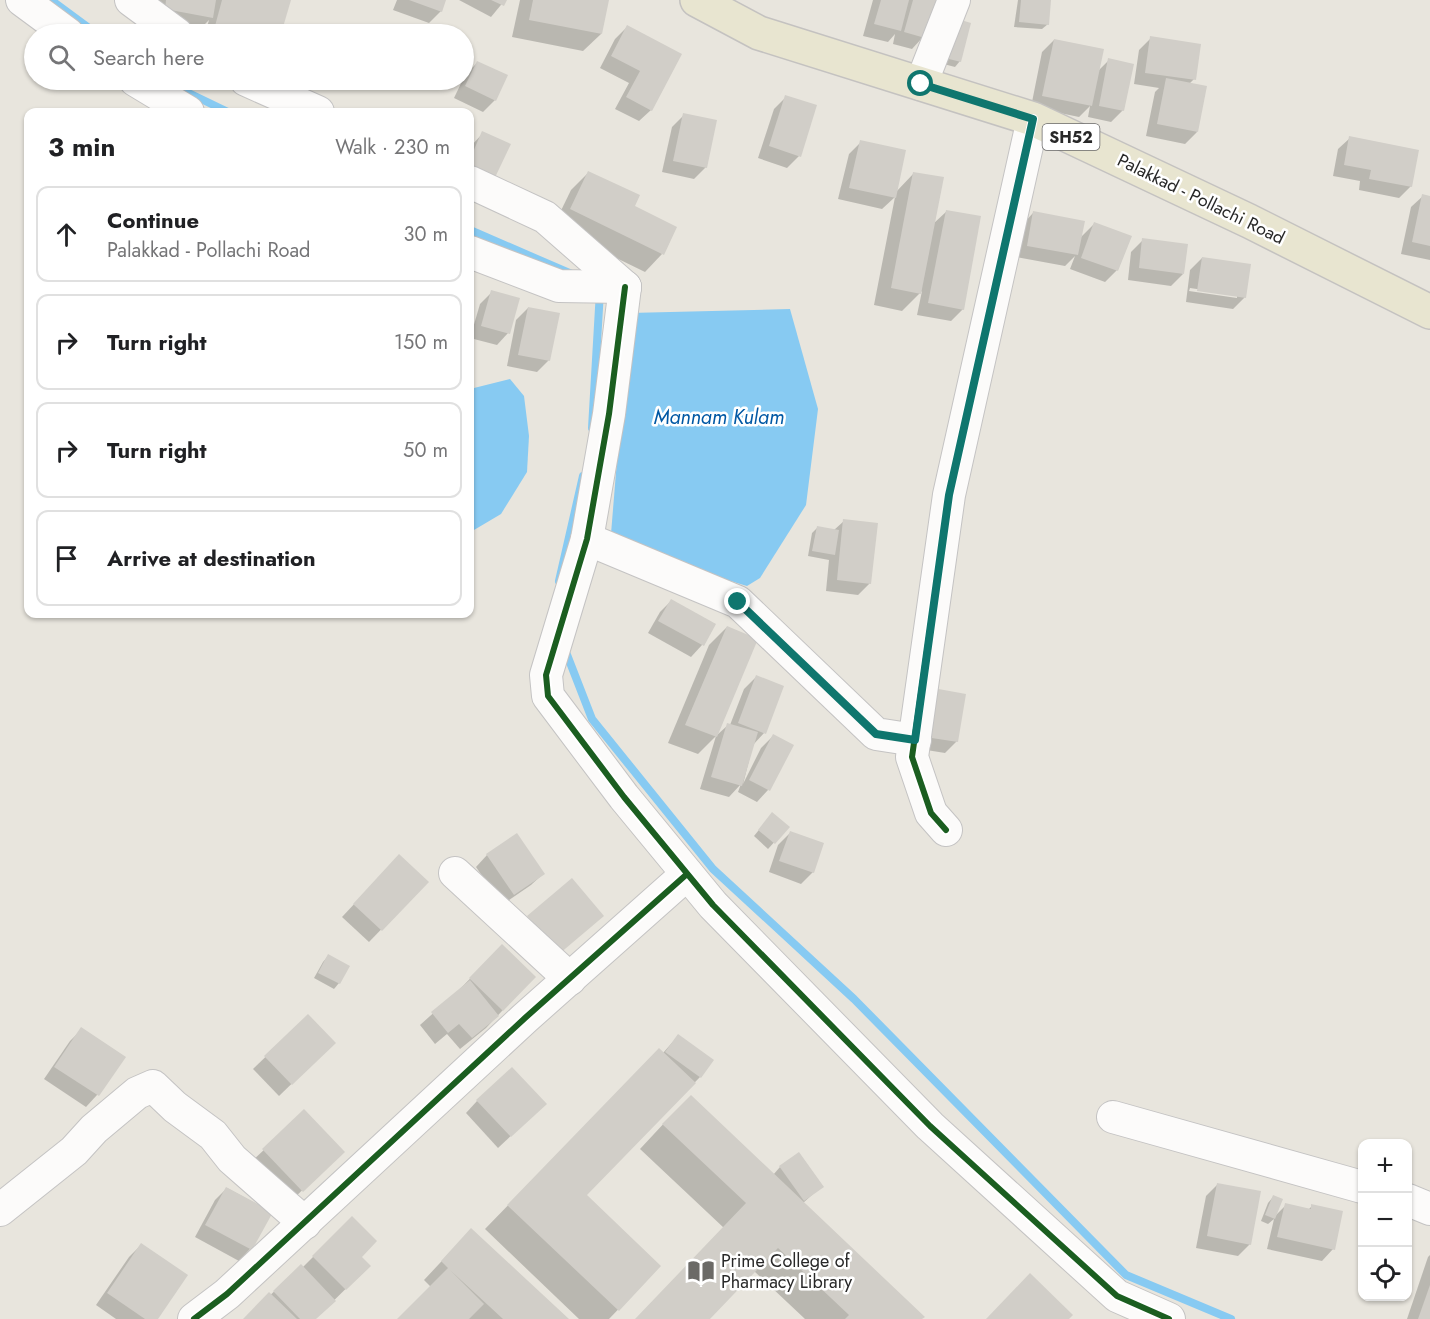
<!DOCTYPE html>
<html lang="en">
<head>
<meta charset="utf-8">
<style>
  body { margin:0; font-family:Jost,sans-serif; background:#f6f6f6; color:#202124 }
  .controls { position:absolute; right:18px; bottom:18px; display:grid; overflow:hidden; border-radius:12px; box-shadow:0 2px 4px #0004 }
  .controls button { width:54px; height:54px; display:grid; place-items:center; padding:0; border:0; border-bottom:2px solid #e0e0e0; background:#fff; color:#202124; font:30px sans-serif }
  .stop { position:absolute; width:18px; height:18px; margin:-14px; border:4px solid #0f766e; border-radius:50%; background:#fff }
  .stop.end { background:#0f766e; border-color:#fff; box-shadow:0 2px 6px #0008 }
  .list { margin:0; padding:0; list-style:none }
  h2 { display:flex; justify-content:space-between; align-items:center; height:78px; margin:0; padding:0 24px; font-size:26px }
  h2 small { font-size:20px; font-weight:400; color:#757577 }
  .list li { display:grid; grid-template-columns:39px 1fr auto; gap:18px; align-items:center; box-sizing:border-box; height:96px; margin:0 12px 12px; padding:0 12px; border:2px solid #e0e0e0; border-radius:12px }
  .list b { display:block; font-size:22px; white-space:nowrap }
  .list p { margin:0; font-size:20px; white-space:nowrap; color:#757577 }
  .list em { font-size:20px; font-style:normal; color:#757577 }
  .icon { flex:none; width:33px; height:33px; fill:none; stroke:currentColor; stroke-width:2; stroke-linecap:round; stroke-linejoin:round }
  .map { position:relative; flex:none; width:1430px; height:1319px; overflow:hidden }
  .search { position:absolute; background:#fff; box-shadow:0 2px 4px #0004; left:24px; top:24px; width:450px; height:66px; display:flex; align-items:center; gap:15px; box-sizing:border-box; padding:0 21px; border-radius:33px; color:#757577; font-size:22px }
  .panel { position:absolute; background:#fff; box-shadow:0 2px 4px #0004; left:24px; top:108px; width:450px; height:510px; border-radius:12px }
  .map>svg:first-child { display:block }
  .water { fill:#87caf2 }
  .shadow { fill:#0003; fill-rule:evenodd }
  .lines { fill:none; stroke-linecap:round; stroke-linejoin:round }
  .stream { stroke:#87caf2; stroke-width:8 }
  .building { fill:#d1cec8 }
  .street-casing { stroke:#c4c3c3; stroke-width:34 }
  .primary-casing { stroke:#c4c2c0; stroke-width:36 }
  .street { stroke:#fcfbfa; stroke-width:32 }
  .primary { stroke:#e8e5d0; stroke-width:33 }
  .cycleway-casing { stroke:#fff; stroke-width:10 }
  .cycleway { stroke:#1b5e20; stroke-width:6 }
  .route { stroke:#0f766e; stroke-width:8 }
  .labels { text-anchor:middle; stroke-width:5; stroke-linejoin:round; paint-order:stroke }
  .shield { fill:#fff; stroke:#686868; stroke-width:1.5 }
  .shield-label { font-size:16px; font-weight:bold; fill:#282828 }
  .street-label { font-size:18px; fill:#282828; stroke:#fff }
  .poi-label { font-size:18px; fill:#282828; stroke:#fff; text-anchor:start }
  .water-label { font-size:20px; font-style:italic; fill:#0058a4; stroke:#fff }
</style>
</head>
<body>
<div class="map">
<svg width="1430" height="1319" viewBox="0 0 1430 1319">
  <rect width="100%" height="100%" fill="#e8e5dd"/>
  <!-- water -->
  <g class="water">
    <path d="M 790,309 L 818,409 L 806,505 L 760,578 L 747,586 L 681,566 L 611,534 L 629,313 Z"/>
    <path d="M 510,379 L 524,396 L 529,436 L 527,472 L 501,514 L 474,530 L 470,530 L 470,389 Z"/>
  </g>
  <!-- shadow -->
  <g class="shadow">
    <path d="M 157,0 L 289,0 L 280,34 L 205,34 L 209,20 L 200,29 L 154,20 Z"/>
    <path d="M 397,0 L 445,0 L 441,11 L 429,23 L 393,10 Z"/>
    <path d="M 459,0 L 505,0 L 491,17 Z"/>
    <path d="M 520,0 L 608,0 L 601,34 L 583,51 L 512,37 Z"/>
    <path d="M 873,0 L 934,0 L 923,37 L 912,49 L 893,44 L 895,34 L 888,42 L 863,36 Z"/>
    <path d="M 1018,0 L 1050,0 L 1048,24 L 1042,29 L 1014,27 Z"/>
    <path d="M 952,19 L 960,61 L 955,67 L 936,62 Z"/>
    <path d="M 627,27 L 680,55 L 651,110 L 639,121 L 615,109 L 629,83 L 600,68 L 615,39 Z"/>
    <path d="M 1151,38 L 1194,79 L 1189,84 L 1197,132 L 1185,144 L 1146,136 L 1155,92 L 1159,88 L 1134,84 L 1139,50 Z"/>
    <path d="M 1054,40 L 1098,71 L 1109,60 L 1123,110 L 1111,122 L 1088,117 L 1090,106 L 1079,117 L 1031,107 L 1042,52 Z"/>
    <path d="M 477,63 L 495,100 L 483,112 L 454,98 L 465,75 Z"/>
    <path d="M 786,97 L 799,156 L 787,168 L 758,158 L 774,109 Z"/>
    <path d="M 684,115 L 706,167 L 694,179 L 662,172 L 672,127 Z"/>
    <path d="M 483,133 L 470,196 L 470,147 Z"/>
    <path d="M 1350,138 L 1411,186 L 1399,198 L 1359,190 L 1360,181 L 1333,176 L 1338,149 Z"/>
    <path d="M 861,142 L 896,192 L 914,173 L 933,224 L 947,211 L 963,309 L 951,321 L 917,315 L 922,291 L 902,311 L 874,305 L 895,197 L 882,209 L 838,199 L 849,154 Z"/>
    <path d="M 589,172 L 633,207 L 662,254 L 645,272 L 553,227 L 571,190 Z"/>
    <path d="M 1423,196 L 1430,197 L 1430,260 L 1401,254 L 1411,207 Z"/>
    <path d="M 1033,213 L 1080,238 L 1094,224 L 1117,270 L 1105,282 L 1070,269 L 1075,256 L 1065,266 L 1016,257 L 1022,225 Z"/>
    <path d="M 1143,240 L 1183,274 L 1171,286 L 1128,280 L 1131,252 Z"/>
    <path d="M 1202,258 L 1245,297 L 1233,309 L 1186,302 L 1190,270 ZM 1190,288 L 1237,295 L 1237,298 L 1189,291 Z"/>
    <path d="M 492,292 L 508,333 L 497,345 L 470,338 L 480,304 Z"/>
    <path d="M 528,308 L 549,360 L 537,372 L 507,366 L 516,320 Z"/>
    <path d="M 844,521 L 870,583 L 858,595 L 826,591 L 829,560 L 808,556 L 812,533 L 818,527 L 834,530 Z"/>
    <path d="M 671,601 L 714,625 L 702,645 L 691,657 L 648,633 L 660,612 Z"/>
    <path d="M 727,627 L 716,736 L 698,754 L 668,743 L 709,645 Z"/>
    <path d="M 756,677 L 764,733 L 753,745 L 743,784 L 761,748 L 773,736 L 768,790 L 757,802 L 738,792 L 741,784 L 729,797 L 700,789 L 716,736 L 728,725 L 730,725 L 744,689 Z"/>
    <path d="M 965,695 L 957,741 L 945,753 L 914,748 Z"/>
    <path d="M 767,820 L 788,827 L 768,849 L 754,836 Z"/>
    <path d="M 790,833 L 813,872 L 801,884 L 769,872 L 778,845 Z"/>
    <path d="M 487,855 L 543,874 L 531,885 L 502,905 L 476,867 Z"/>
    <path d="M 388,868 L 427,882 L 369,942 L 342,917 Z"/>
    <path d="M 502,946 L 534,977 L 486,1028 L 460,1049 L 447,1034 L 435,1044 L 420,1025 L 458,991 Z"/>
    <path d="M 328,956 L 339,983 L 334,989 L 314,978 L 323,962 Z"/>
    <path d="M 308,1016 L 334,1043 L 279,1096 L 253,1069 Z"/>
    <path d="M 82,1029 L 123,1057 L 97,1095 L 86,1107 L 44,1079 L 70,1041 Z"/>
    <path d="M 678,1036 L 712,1061 L 700,1077 L 585,1195 L 659,1267 L 609,1319 L 579,1319 L 485,1229 L 636,1073 L 663,1053 Z"/>
    <path d="M 477,1101 L 533,1115 L 498,1148 L 466,1113 Z"/>
    <path d="M 304,1112 L 342,1152 L 290,1202 L 251,1162 Z"/>
    <path d="M 667,1120 L 773,1175 L 780,1167 L 822,1186 L 803,1203 L 920,1319 L 805,1319 L 754,1271 L 708,1319 L 636,1319 L 724,1228 L 640,1149 Z"/>
    <path d="M 1218,1184 L 1250,1244 L 1238,1256 L 1196,1248 L 1206,1196 Z"/>
    <path d="M 227,1188 L 271,1212 L 250,1249 L 239,1261 L 195,1237 L 215,1200 Z"/>
    <path d="M 1273,1197 L 1275,1216 L 1286,1205 L 1308,1210 L 1312,1206 L 1333,1249 L 1322,1261 L 1267,1249 L 1274,1219 L 1268,1224 L 1261,1221 L 1268,1203 Z"/>
    <path d="M 352,1218 L 360,1257 L 369,1266 L 315,1319 L 245,1319 L 301,1266 L 302,1268 Z"/>
    <path d="M 141,1245 L 157,1319 L 116,1319 L 96,1305 L 129,1257 Z"/>
    <path d="M 454,1248 L 566,1319 L 399,1319 L 431,1287 L 424,1280 Z"/>
    <path d="M 1430,1255 L 1430,1319 L 1407,1319 L 1428,1257 Z"/>
  </g>
  <g class="lines">
    <!-- stream -->
    <g class="stream">
      <path d="M 51,0 L 97,34"/>
      <path d="M 172,85 L 228,112"/>
      <path d="M 470,230 L 574,275"/>
      <path d="M 592,428 L 600,291"/>
      <path d="M 559,581 L 583,476"/>
      <path d="M 564,647 L 592,719 L 713,869 L 854,999 L 1126,1275 L 1231,1319"/>
    </g>
  </g>
  <!-- building -->
  <g class="building">
    <path d="M 166,0 L 216,0 L 213,18 L 165,9 Z"/>
    <path d="M 222,0 L 291,0 L 281,34 L 246,34 L 215,26 Z"/>
    <path d="M 409,0 L 446,0 L 442,12 Z"/>
    <path d="M 491,0 L 507,0 L 504,6 Z"/>
    <path d="M 533,0 L 609,0 L 602,34 L 529,20 Z"/>
    <path d="M 881,0 L 909,0 L 901,31 L 874,24 Z"/>
    <path d="M 913,0 L 936,0 L 925,38 L 904,32 Z"/>
    <path d="M 1021,0 L 1051,0 L 1049,25 L 1019,22 Z"/>
    <path d="M 951,17 L 971,23 L 961,62 L 941,57 Z"/>
    <path d="M 627,25 L 682,54 L 652,111 L 626,97 L 640,71 L 611,56 Z"/>
    <path d="M 1150,36 L 1201,44 L 1196,80 L 1145,73 Z"/>
    <path d="M 1054,39 L 1104,49 L 1092,106 L 1042,96 Z"/>
    <path d="M 1108,58 L 1134,64 L 1124,111 L 1099,106 Z"/>
    <path d="M 477,61 L 508,75 L 496,101 L 465,86 Z"/>
    <path d="M 1166,78 L 1207,86 L 1198,132 L 1157,124 Z"/>
    <path d="M 785,95 L 817,105 L 801,157 L 769,146 Z"/>
    <path d="M 683,113 L 717,120 L 707,168 L 673,161 Z"/>
    <path d="M 482,131 L 511,144 L 490,188 L 470,179 L 470,159 Z"/>
    <path d="M 1349,136 L 1419,150 L 1412,187 L 1369,179 L 1371,170 L 1344,165 Z"/>
    <path d="M 860,140 L 906,150 L 896,198 L 849,188 Z"/>
    <path d="M 588,171 L 640,195 L 635,206 L 677,227 L 664,255 L 570,209 Z"/>
    <path d="M 913,172 L 944,177 L 921,294 L 891,288 Z"/>
    <path d="M 1422,194 L 1430,196 L 1430,246 L 1412,242 Z"/>
    <path d="M 946,210 L 981,216 L 964,310 L 928,303 Z"/>
    <path d="M 1033,211 L 1085,221 L 1078,255 L 1027,246 Z"/>
    <path d="M 1094,222 L 1132,236 L 1118,271 L 1081,258 Z"/>
    <path d="M 1142,238 L 1188,244 L 1184,274 L 1139,268 Z"/>
    <path d="M 1202,257 L 1251,264 L 1246,298 L 1197,291 Z"/>
    <path d="M 491,290 L 520,298 L 510,334 L 481,326 Z"/>
    <path d="M 528,307 L 560,313 L 550,361 L 518,355 Z"/>
    <path d="M 843,519 L 878,523 L 871,584 L 837,580 Z"/>
    <path d="M 817,526 L 839,530 L 835,555 L 812,551 Z"/>
    <path d="M 671,599 L 716,624 L 704,646 L 658,621 Z"/>
    <path d="M 727,626 L 758,639 L 717,737 L 685,725 Z"/>
    <path d="M 756,675 L 784,686 L 766,734 L 738,723 Z"/>
    <path d="M 933,688 L 966,694 L 958,742 L 925,737 Z"/>
    <path d="M 727,723 L 758,732 L 742,786 L 711,777 Z"/>
    <path d="M 773,734 L 794,745 L 770,791 L 749,780 Z"/>
    <path d="M 772,812 L 790,827 L 775,844 L 758,830 Z"/>
    <path d="M 790,831 L 824,843 L 814,873 L 779,861 Z"/>
    <path d="M 517,833 L 545,874 L 514,895 L 486,854 Z"/>
    <path d="M 399,854 L 429,882 L 382,931 L 353,904 Z"/>
    <path d="M 572,878 L 604,916 L 559,954 L 527,916 Z"/>
    <path d="M 502,944 L 536,977 L 503,1011 L 469,978 Z"/>
    <path d="M 328,954 L 350,966 L 340,984 L 318,973 Z"/>
    <path d="M 470,980 L 499,1016 L 472,1038 L 459,1024 L 448,1033 L 431,1012 Z"/>
    <path d="M 308,1014 L 336,1043 L 292,1085 L 264,1056 Z"/>
    <path d="M 81,1027 L 126,1057 L 99,1096 L 54,1067 Z"/>
    <path d="M 678,1034 L 714,1060 L 701,1078 L 665,1052 Z"/>
    <path d="M 659,1048 L 696,1083 L 587,1195 L 661,1266 L 619,1311 L 507,1205 Z"/>
    <path d="M 512,1067 L 547,1104 L 511,1137 L 476,1100 Z"/>
    <path d="M 691,1095 L 925,1317 L 922,1319 L 845,1319 L 849,1315 L 778,1248 L 710,1319 L 635,1319 L 746,1203 L 662,1124 Z"/>
    <path d="M 304,1109 L 345,1152 L 303,1192 L 262,1149 Z"/>
    <path d="M 799,1152 L 824,1187 L 804,1201 L 779,1166 Z"/>
    <path d="M 1217,1183 L 1261,1191 L 1251,1245 L 1207,1236 Z"/>
    <path d="M 226,1187 L 273,1212 L 252,1250 L 205,1225 Z"/>
    <path d="M 1273,1195 L 1283,1199 L 1275,1219 L 1265,1215 Z"/>
    <path d="M 1285,1203 L 1311,1209 L 1311,1204 L 1343,1211 L 1335,1250 L 1277,1237 Z"/>
    <path d="M 352,1216 L 377,1241 L 362,1257 L 371,1266 L 346,1290 L 312,1256 Z"/>
    <path d="M 471,1228 L 569,1319 L 503,1319 L 450,1270 L 484,1304 L 469,1319 L 397,1319 L 448,1268 L 441,1261 Z"/>
    <path d="M 141,1243 L 188,1275 L 158,1319 L 145,1319 L 107,1293 Z"/>
    <path d="M 301,1264 L 336,1301 L 316,1319 L 300,1319 L 273,1291 Z"/>
    <path d="M 1030,1273 L 1073,1315 L 1069,1319 L 986,1319 Z"/>
    <path d="M 1430,1285 L 1430,1319 L 1418,1319 Z"/>
    <path d="M 269,1292 L 297,1319 L 243,1319 Z"/>
  </g>
  <g class="lines">
    <defs>
      <g id="street">
        <path d="M 22,0 L 68,34"/>
        <path d="M 131,0 L 177,34"/>
        <path d="M 135,80 L 188,112"/>
        <path d="M 246,80 L 318,112"/>
        <path d="M 921,84 L 954,0"/>
        <path d="M 470,182 L 545,217 L 625,287"/>
        <path d="M 470,252 L 559,286 L 625,287"/>
        <path d="M 625,287 L 609,414 L 587,539 L 546,675 L 548,696 L 624,797 L 713,905 L 930,1126 L 1117,1296 L 1169,1319"/>
        <path d="M 587,539 L 738,602 L 876,734 L 915,740"/>
        <path d="M 946,830 L 931,813 L 912,757 L 949,495 L 1033,119"/>
        <path d="M 455,873 L 570,979"/>
        <path d="M 1113,1117 L 1362,1187"/>
        <path d="M 1408,1200 L 1430,1209"/>
        <path d="M 0,1210 L 74,1151 L 94,1129 L 137,1093 L 153,1086 L 175,1107 L 213,1135 L 232,1159 L 305,1223"/>
        <path d="M 194,1319 L 227,1294 L 525,1018 L 687,874"/>
      </g>
      <path id="primary" d="M 697,0 L 759,33 L 1033,119 L 1249,221 L 1430,312"/>
    </defs>
    <!-- street casing -->
    <use href="#street" class="street-casing"/>
    <!-- primary casing -->
    <use href="#primary" class="primary-casing"/>
    <!-- street -->
    <use href="#street" class="street"/>
    <!-- primary -->
    <use href="#primary" class="primary"/>
    <defs>
      <g id="cycleway">
        <path d="M 625,287 L 609,414 L 587,539 L 546,675 L 548,696 L 624,797 L 713,905 L 930,1126 L 1117,1296 L 1169,1319"/>
        <path d="M 946,830 L 931,813 L 912,757 L 949,495 L 1033,119"/>
        <path d="M 194,1319 L 227,1294 L 525,1018 L 687,874"/>
      </g>
    </defs>
    <!-- cycleway casing -->
    <use href="#cycleway" class="cycleway-casing"/>
    <!-- cycleway -->
    <use href="#cycleway" class="cycleway"/>
  </g>
  <g class="lines">
    <!-- route -->
    <path class="route" d="M 738,602 L 876,734 L 915,740 L 949,495 L 1033,119 L 921,84"/>
  </g>
  <!-- icons -->
  <defs>
    <symbol id="library-bare" viewBox="-9 -9 18 18"><path d="M-6-4Q-3-5.5-.7-3.5V5Q-3 3-6 4ZM6-4Q3-5.5 .7-3.5V5Q3 3 6 4Z" fill="#6b6a67" stroke="#fff" stroke-width="2.5" paint-order="stroke"/></symbol>
  </defs>
  <g fill-rule="evenodd">
    <use href="#library-bare" x="682" y="1252" width="38" height="38"/>
  </g>
  <g class="labels">
    <!-- shield labels -->
    <rect class="shield" x="1042.5" y="124" width="57" height="26" rx="4.5"/>
    <g class="shield-label">
      <text x="1071" y="143">SH52</text>
    </g>
    <!-- street labels -->
    <g class="street-label">
      <text transform="translate(1201 199) rotate(26)" y="6">Palakkad - Pollachi Road</text>
    </g>
    <!-- poi labels -->
    <g class="poi-label">
      <text x="721" y="1267">Prime College of<tspan x="721" dy="21">Pharmacy Library</tspan></text>
    </g>
    <!-- water labels -->
    <g class="water-label">
      <text x="719" y="424">Mannam Kulam</text>
    </g>
  </g>
</svg>
<div class="controls">
<button>+</button>
<button>−</button>
<button><svg class="icon" aria-label="locate" viewBox="0 0 24 24"><circle cx="12" cy="12" r="6"/><path d="M12 2v4M12 18v4M2 12h4M18 12h4"/></svg></button>
</div>
<div class="stop" style="left:921px;top:84px"></div>
<div class="stop end" style="left:738px;top:602px"></div>
<div class="search"><svg class="icon" aria-label="search" viewBox="0 0 24 24"><circle cx="10" cy="10" r="6"/><path d="M15 15l6 6"/></svg>Search here</div>
<section class="panel">
<h2>3 min<small>Walk · 230 m</small></h2>
<ul class="list">
<li><svg class="icon" aria-label="ahead" viewBox="0 0 24 24"><path d="M12 20V5M6 11l6-6 6 6"/></svg><div><b>Continue</b><p>Palakkad - Pollachi Road</p></div><em>30 m</em></li>
<li><svg class="icon" aria-label="right" viewBox="0 0 24 24"><path d="M7 20v-9h11M14 6l5 5-5 5"/></svg><div><b>Turn right</b></div><em>150 m</em></li>
<li><svg class="icon" aria-label="right" viewBox="0 0 24 24"><path d="M7 20v-9h11M14 6l5 5-5 5"/></svg><div><b>Turn right</b></div><em>50 m</em></li>
<li><svg class="icon" aria-label="arrive" viewBox="0 0 24 24"><path d="M6 21V4h12l-3 4 3 4H6"/></svg><div><b>Arrive at destination</b></div></li>
</ul>
</section>
</div>
</body>
</html>
